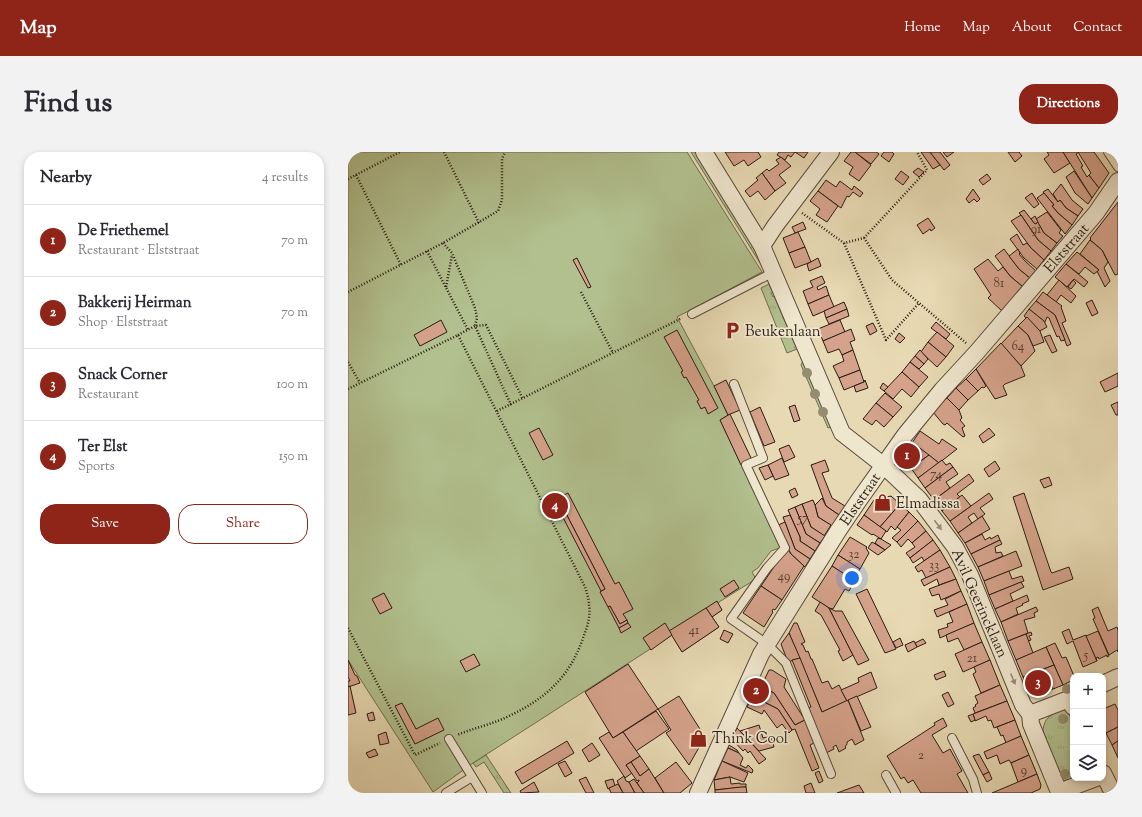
<!DOCTYPE html>
<html lang="en">
<head>
<meta charset="utf-8">
<style>
  body { margin:0; font-family:"Sorts Mill Goudy",serif; background:#f2f2f3; color:#2b2b33 }
  .controls { position:absolute; right:12px; bottom:12px; display:grid; overflow:hidden; border-radius:8px; box-shadow:0 2px 6px #0003 }
  .controls button { width:36px; height:36px; display:grid; place-items:center; padding:0; border:0; border-bottom:1px solid #e1e1e2; background:#fff; color:#2b2b33; font:20px sans-serif }
  .you { position:absolute; left:504px; top:426px; width:14px; height:14px; margin:-10px; border:3px solid #fff; border-radius:50%; background:#1a73e8; box-shadow:0 0 0 6px #1a73e833 }
  .badge { display:grid; place-items:center; width:26px; height:26px; border-radius:50%; background:#8f2418; color:#fff; font-size:13px; font-weight:700 }
  .pin { position:absolute; translate:-50% -50%; border:2px solid #fff; box-shadow:0 1px 4px #0006 }
  .list { margin:0; padding:0; list-style:none }
  h2 { display:flex; justify-content:space-between; align-items:center; height:52px; margin:0; padding:0 16px; font-size:17px }
  h2 small { font-size:13px; font-weight:400; color:#7c7c81 }
  .list li { display:grid; grid-template-columns:26px 1fr auto; gap:12px; align-items:center; box-sizing:border-box; height:72px; padding:0 16px; border-top:1px solid #e1e1e2 }
  .list b { display:block; font-size:15px; white-space:nowrap }
  .list p { margin:0; font-size:13px; white-space:nowrap; color:#7c7c81 }
  .list em { font-size:13px; font-style:normal; color:#7c7c81 }
  .actions { display:flex; gap:8px; padding:12px 16px }
  .actions a { flex:1; padding:9px 0; border:1px solid #8f2418; border-radius:16px; text-align:center; font-size:14px; color:#8f2418 }
  .actions .main { background:#8f2418; color:#fff }
  .icon { flex:none; width:22px; height:22px; fill:none; stroke:currentColor; stroke-width:2; stroke-linecap:round; stroke-linejoin:round }
  .map { position:relative; flex:none; width:770px; height:641px; overflow:hidden; border-radius:16px }
  header { display:flex; align-items:center; gap:24px; box-sizing:border-box; height:56px; padding:0 20px; background:#8f2418; color:#fff }
  header strong { font-size:19px }
  nav { display:flex; gap:22px; margin-inline-start:auto; font-size:14px }
  .intro { display:flex; align-items:center; justify-content:space-between; box-sizing:border-box; height:96px; padding:0 24px }
  h1 { margin:0; font-size:28px }
  .button { padding:10px 18px; border-radius:16px; background:#8f2418; color:#fff; font-size:14px; font-weight:700 }
  main { display:flex; gap:24px; padding:0 24px }
  aside { flex:1; background:#fff; border-radius:16px; box-shadow:0 2px 6px #0003 }
  .map>svg:first-child { display:block }
  .grass { fill:url(#grass-tufts); stroke:#6e6e50 }
  .pitch { fill:#b2c08f; stroke:#6e6e50 }
  .building { fill:#d5a28b; stroke:#2a1c12 }
  .lines { fill:none; stroke-linecap:round; stroke-linejoin:round }
  .service-casing { stroke:#594b3a; stroke-width:10 }
  .minor-casing { stroke:#594b3a; stroke-width:18 }
  .path { stroke:#2a1c12; stroke-width:2.5; stroke-dasharray:1 2; stroke-linecap:butt }
  .service { stroke:#efe6ce; stroke-width:8 }
  .minor { stroke:#efe6ce; stroke-width:16 }
  .tree { fill:#968c6f }
  .oneway { fill:#968b79 }
  .labels { text-anchor:middle; stroke-width:3.5; stroke-linejoin:round; paint-order:stroke }
  .number-label { font-size:13px; fill:#553e30 }
  .street-label { font-size:15px; fill:#2a1c12; stroke:#efe6ce }
  .poi-label { font-size:15px; fill:#2a1c12; stroke:#efe6ce; text-anchor:start }
</style>
</head>
<body>
<header>
<strong>Map</strong>
<nav><a>Home</a><a>Map</a><a>About</a><a>Contact</a></nav>
</header>
<div class="intro"><h1>Find us</h1><a class="button">Directions</a></div>
<main>
<aside>
<h2>Nearby<small>4 results</small></h2>
<ul class="list">
<li><span class="badge">1</span><div><b>De Friethemel</b><p>Restaurant · Elststraat</p></div><em>70 m</em></li>
<li><span class="badge">2</span><div><b>Bakkerij Heirman</b><p>Shop · Elststraat</p></div><em>70 m</em></li>
<li><span class="badge">3</span><div><b>Snack Corner</b><p>Restaurant</p></div><em>100 m</em></li>
<li><span class="badge">4</span><div><b>Ter Elst</b><p>Sports</p></div><em>150 m</em></li>
</ul>
<div class="actions"><a class="main">Save</a><a>Share</a></div>
</aside>
<div class="map">
<svg width="770" height="641" viewBox="0 0 770 641">
  <defs>
    <pattern id="grass-tufts" width="24" height="20" patternUnits="userSpaceOnUse"><rect width="24" height="20" fill="#b2c08f"/><path d="M3 7l-1-3M5 7V3M7 7l1-3M15 17l-1-3M17 17v-4M19 17l1-3" fill="none" stroke="#99a47a"/></pattern>
  </defs>
  <rect width="100%" height="100%" fill="#e7d9b3"/>
  <filter id="stains"><feTurbulence type="fractalNoise" baseFrequency=".005" numOctaves="4"/><feColorMatrix values="0 0 0 0 .2 0 0 0 0 .09 0 0 0 0 .02 0 0 0 .5 -.17"/></filter>
  <radialGradient id="worn" r=".72"><stop offset=".6" stop-color="#630" stop-opacity="0"/><stop offset="1" stop-color="#630" stop-opacity=".3"/></radialGradient>
  <!-- grass -->
  <g class="grass">
    <path d="M 343,0 L 350,0 L 416,112 L 412,111 Z"/>
    <path d="M 421,132 L 425,140 L 423,141 L 425,145 L 426,144 L 449,197 L 439,201 L 413,136 Z"/>
    <path d="M 456,206 L 484,275 L 480,276 L 453,213 Z"/>
    <path d="M 715,557 C 732,563 723,612 726,626 L 715,629 L 695,584 C 694,568 701,562 715,557 Z"/>
    <path d="M 138,603 L 163,641 L 156,641 L 136,610 L 128,615 L 125,611 Z"/>
  </g>
  <!-- pitch -->
  <path class="pitch" d="M 0,0 L 339,0 L 414,120 L 329,165 L 366,234 L 380,263 L 372,268 L 434,395 L 423,399 L 410,416 L 404,420 L 408,427 L 371,450 L 370,452 L 374,458 L 364,465 L 371,475 L 334,500 L 324,483 L 125,611 L 85,640 L 0,508 Z"/>
  <!-- building -->
  <g class="building">
    <path d="M 377,0 L 410,0 L 413,5 L 400,14 L 396,8 L 386,14 Z"/>
    <path d="M 431,0 L 447,0 L 443,5 L 440,3 L 437,8 L 429,3 Z"/>
    <path d="M 447,0 L 460,0 L 456,6 Z"/>
    <path d="M 503,0 L 507,0 L 523,13 L 511,29 L 501,22 L 505,15 L 496,9 Z"/>
    <path d="M 507,0 L 528,0 L 531,2 L 523,12 Z"/>
    <path d="M 536,0 L 544,0 L 546,2 L 541,10 L 533,4 Z"/>
    <path d="M 573,0 L 582,0 L 592,13 L 585,17 Z"/>
    <path d="M 582,0 L 592,0 L 602,13 L 596,18 Z"/>
    <path d="M 595,0 L 606,0 L 599,5 Z"/>
    <path d="M 660,0 L 671,0 L 674,4 L 667,10 Z"/>
    <path d="M 699,0 L 715,0 L 722,11 L 706,21 L 696,7 L 701,3 Z"/>
    <path d="M 715,0 L 731,0 L 728,2 L 735,14 L 733,15 L 739,25 L 741,23 L 751,36 L 744,46 Z"/>
    <path d="M 730,0 L 746,0 L 761,21 L 751,36 L 741,23 L 743,21 Z"/>
    <path d="M 433,5 L 443,14 L 431,23 L 438,31 L 427,39 L 414,21 L 419,17 L 421,19 L 431,12 L 428,8 Z"/>
    <path d="M 570,16 L 576,20 L 571,25 L 565,20 Z"/>
    <path d="M 553,19 L 561,25 L 555,33 L 547,27 Z"/>
    <path d="M 726,19 L 744,46 L 740,52 L 727,41 L 718,25 Z"/>
    <path d="M 414,21 L 427,39 L 417,48 L 410,39 L 402,45 L 397,39 L 410,28 L 408,26 Z"/>
    <path d="M 639,22 L 643,27 L 635,33 L 631,28 Z"/>
    <path d="M 478,28 L 488,35 L 492,29 L 504,38 L 506,34 L 515,41 L 512,45 L 505,40 L 501,45 L 499,44 L 493,56 L 470,39 Z"/>
    <path d="M 713,32 L 724,48 L 735,57 L 730,64 L 718,56 L 712,48 L 710,50 L 705,42 Z"/>
    <path d="M 625,37 L 632,47 L 629,50 L 626,47 L 621,51 L 618,47 Z"/>
    <path d="M 700,37 L 710,50 L 712,48 L 718,56 L 730,64 L 724,73 L 710,61 L 704,54 L 706,53 L 695,40 Z"/>
    <path d="M 470,39 L 490,54 L 479,70 L 468,63 L 472,57 L 462,49 Z"/>
    <path d="M 684,41 L 691,52 L 686,56 L 677,46 Z"/>
    <path d="M 696,41 L 706,53 L 704,54 L 710,61 L 724,73 L 717,82 L 689,46 Z"/>
    <path d="M 770,50 L 770,122 L 767,123 L 754,98 L 742,88 L 743,87 L 742,86 Z"/>
    <path d="M 676,58 L 687,72 L 690,70 L 696,81 L 709,91 L 703,99 L 690,88 L 673,63 L 671,61 Z"/>
    <path d="M 699,60 L 713,78 L 711,81 L 715,84 L 709,91 L 696,81 L 688,67 Z"/>
    <path d="M 673,63 L 690,88 L 703,99 L 696,108 L 683,96 L 663,69 Z"/>
    <path d="M 687,64 L 690,70 L 687,72 L 683,67 Z"/>
    <path d="M 580,66 L 587,76 L 583,79 L 582,77 L 575,82 L 569,73 Z"/>
    <path d="M 455,70 L 458,77 L 447,81 L 444,75 Z"/>
    <path d="M 450,80 L 457,95 L 441,101 L 435,86 Z"/>
    <path d="M 669,82 L 675,93 L 679,91 L 683,96 L 696,108 L 689,117 L 676,106 L 662,87 Z"/>
    <path d="M 742,88 L 754,98 L 760,110 L 756,116 L 762,129 L 757,135 L 749,119 L 751,118 L 732,102 Z"/>
    <path d="M 457,95 L 463,110 L 447,116 L 441,101 Z"/>
    <path d="M 656,97 L 671,117 L 682,126 L 675,135 L 662,124 L 647,104 Z"/>
    <path d="M 670,97 L 672,101 L 671,102 L 677,109 L 688,119 L 682,126 L 671,117 L 661,104 Z"/>
    <path d="M 729,100 L 751,118 L 746,122 L 737,115 L 731,122 L 718,112 Z"/>
    <path d="M 229,106 L 243,135 L 240,136 L 225,108 Z"/>
    <path d="M 470,106 L 473,114 L 461,119 L 459,112 Z"/>
    <path d="M 640,107 L 650,119 L 655,115 L 662,124 L 675,135 L 654,159 L 640,146 L 643,143 L 626,117 Z"/>
    <path d="M 718,112 L 740,130 L 736,135 L 726,127 L 719,135 L 707,125 Z"/>
    <path d="M 474,124 L 477,131 L 469,135 L 470,138 L 478,134 L 481,143 L 460,152 L 455,139 L 465,135 L 462,129 Z"/>
    <path d="M 711,128 L 728,144 L 723,151 L 713,143 L 708,150 L 699,143 Z"/>
    <path d="M 725,128 L 728,131 L 723,137 L 720,135 Z"/>
    <path d="M 695,140 L 714,154 L 713,155 L 718,169 L 714,171 L 723,192 L 719,194 L 707,163 L 688,149 Z"/>
    <path d="M 481,143 L 486,155 L 465,164 L 460,152 Z"/>
    <path d="M 744,148 L 750,161 L 744,164 L 738,151 Z"/>
    <path d="M 688,149 L 707,163 L 717,188 L 713,189 L 711,184 L 709,185 L 701,166 L 699,165 L 697,170 L 681,157 Z"/>
    <path d="M 496,150 L 499,157 L 478,166 L 476,159 Z"/>
    <path d="M 499,157 L 501,164 L 481,172 L 478,166 Z"/>
    <path d="M 681,157 L 696,169 L 699,175 L 692,179 L 676,164 Z"/>
    <path d="M 679,165 L 692,179 L 696,190 L 685,194 L 680,183 L 670,174 Z"/>
    <path d="M 93,168 L 99,180 L 72,194 L 66,183 Z"/>
    <path d="M 492,168 L 497,180 L 475,189 L 470,177 Z"/>
    <path d="M 588,170 L 602,182 L 598,187 L 583,176 Z"/>
    <path d="M 525,171 L 529,179 L 522,183 L 518,174 Z"/>
    <path d="M 670,174 L 680,183 L 687,199 L 673,214 L 653,192 Z"/>
    <path d="M 503,177 L 507,188 L 502,190 L 505,198 L 494,203 L 491,197 L 480,201 L 475,189 Z"/>
    <path d="M 329,178 L 370,256 L 360,262 L 357,255 L 353,257 L 349,249 L 351,248 L 338,225 L 336,226 L 333,220 L 335,219 L 316,185 Z"/>
    <path d="M 589,180 L 606,194 L 598,205 L 580,190 Z"/>
    <path d="M 551,181 L 557,186 L 552,191 L 547,187 Z"/>
    <path d="M 702,183 L 709,199 L 704,201 L 696,185 Z"/>
    <path d="M 580,190 L 598,205 L 589,215 L 573,200 Z"/>
    <path d="M 653,191 L 673,214 L 677,224 L 657,232 L 655,234 L 659,243 L 647,247 L 628,217 Z"/>
    <path d="M 505,198 L 512,218 L 491,226 L 485,214 L 496,209 L 494,203 Z"/>
    <path d="M 572,198 L 580,207 L 576,212 L 567,204 Z"/>
    <path d="M 567,204 L 576,212 L 571,217 L 562,210 Z"/>
    <path d="M 562,210 L 580,225 L 571,235 L 554,220 Z"/>
    <path d="M 628,217 L 638,234 L 636,236 L 634,235 L 630,239 L 618,227 Z"/>
    <path d="M 512,218 L 516,230 L 496,238 L 491,226 Z"/>
    <path d="M 554,220 L 571,235 L 563,245 L 554,237 L 545,247 L 536,239 Z"/>
    <path d="M 770,221 L 770,234 L 757,240 L 752,230 Z"/>
    <path d="M 618,227 L 630,239 L 620,248 L 608,236 Z"/>
    <path d="M 378,228 L 392,258 L 380,263 L 366,234 Z"/>
    <path d="M 517,228 L 520,236 L 508,240 L 506,234 L 516,230 Z"/>
    <path d="M 535,231 L 540,235 L 536,239 L 532,236 Z"/>
    <path d="M 608,236 L 620,248 L 611,258 L 599,246 Z"/>
    <path d="M 537,241 L 554,255 L 545,265 L 528,251 Z"/>
    <path d="M 599,246 L 611,258 L 614,266 L 612,268 L 617,274 L 614,276 L 617,284 L 615,285 L 599,271 L 597,273 L 595,272 L 585,260 Z"/>
    <path d="M 770,250 L 770,263 L 768,263 L 763,253 Z"/>
    <path d="M 528,251 L 545,265 L 536,275 L 528,268 L 524,273 L 515,267 Z"/>
    <path d="M 447,253 L 452,268 L 446,270 L 441,255 Z"/>
    <path d="M 412,255 L 427,290 L 416,294 L 402,260 Z"/>
    <path d="M 382,262 L 404,308 L 393,313 L 372,268 Z"/>
    <path d="M 191,276 L 205,303 L 195,308 L 181,281 Z"/>
    <path d="M 641,276 L 647,283 L 635,291 L 631,284 Z"/>
    <path d="M 572,279 L 591,292 L 594,287 L 609,297 L 591,311 L 564,291 Z"/>
    <path d="M 564,291 L 573,297 L 581,303 L 574,308 L 559,298 Z"/>
    <path d="M 441,293 L 447,305 L 436,310 L 431,297 Z"/>
    <path d="M 559,298 L 574,308 L 563,316 L 556,308 L 556,301 Z"/>
    <path d="M 581,303 L 591,311 L 570,326 L 563,316 Z"/>
    <path d="M 434,306 L 441,323 L 427,328 L 420,313 Z"/>
    <path d="M 477,308 L 481,319 L 474,321 L 484,346 L 497,354 L 491,363 L 478,354 L 463,313 Z"/>
    <path d="M 594,308 L 598,313 L 602,311 L 605,315 L 577,336 L 570,326 Z"/>
    <path d="M 647,309 L 652,317 L 641,325 L 636,317 Z"/>
    <path d="M 420,313 L 425,324 L 417,328 L 411,316 Z"/>
    <path d="M 605,315 L 610,322 L 598,330 L 602,336 L 586,348 L 577,336 Z"/>
    <path d="M 621,322 L 626,329 L 609,342 L 612,345 L 594,359 L 586,348 Z"/>
    <path d="M 701,325 L 704,333 L 696,336 L 692,328 Z"/>
    <path d="M 447,336 L 450,343 L 444,346 L 441,339 Z"/>
    <path d="M 220,341 L 267,432 L 271,430 L 285,457 L 275,462 L 279,468 L 272,472 L 262,454 L 260,455 L 252,440 L 257,437 L 210,346 Z"/>
    <path d="M 641,341 L 645,347 L 632,356 L 637,362 L 630,367 L 626,361 L 620,365 L 624,371 L 610,381 L 602,369 Z"/>
    <path d="M 676,341 L 703,420 L 704,421 L 721,415 L 725,427 L 695,438 L 665,345 Z"/>
    <path d="M 614,343 L 623,354 L 602,369 L 594,359 Z"/>
    <path d="M 543,344 L 552,352 L 532,375 L 516,363 L 526,348 Z"/>
    <path d="M 210,346 L 257,437 L 253,439 L 206,348 Z"/>
    <path d="M 474,346 L 478,354 L 491,363 L 484,374 L 470,365 L 467,353 Z"/>
    <path d="M 465,348 L 467,353 L 470,365 L 483,373 L 476,384 L 463,375 L 454,352 Z"/>
    <path d="M 454,352 L 463,375 L 477,384 L 472,391 L 458,382 L 447,355 Z"/>
    <path d="M 552,352 L 561,360 L 547,378 L 543,374 L 539,380 L 532,375 Z"/>
    <path d="M 447,355 L 458,382 L 472,391 L 467,399 L 452,389 L 452,385 L 440,358 Z"/>
    <path d="M 561,360 L 570,369 L 549,390 L 544,386 L 553,378 L 549,375 Z"/>
    <path d="M 442,363 L 452,385 L 452,389 L 467,399 L 462,407 L 447,397 L 435,365 Z"/>
    <path d="M 516,363 L 538,379 L 533,387 L 525,382 L 524,383 L 509,373 Z"/>
    <path d="M 634,364 L 642,377 L 617,391 L 610,381 Z"/>
    <path d="M 570,369 L 578,379 L 564,391 L 560,387 L 553,395 L 549,390 Z"/>
    <path d="M 437,370 L 447,397 L 462,407 L 457,415 L 443,402 L 428,374 Z"/>
    <path d="M 578,379 L 585,388 L 562,406 L 558,401 L 567,395 L 564,391 Z"/>
    <path d="M 634,382 L 637,388 L 642,385 L 643,387 L 650,383 L 652,388 L 623,402 L 617,391 Z"/>
    <path d="M 502,385 L 519,395 L 518,396 L 521,401 L 512,417 L 490,403 Z"/>
    <path d="M 530,386 L 533,387 L 543,393 L 537,398 L 527,391 Z"/>
    <path d="M 585,388 L 592,398 L 576,409 L 574,405 L 565,411 L 562,406 Z"/>
    <path d="M 652,388 L 654,392 L 647,395 L 648,401 L 653,400 L 655,404 L 630,415 L 623,402 Z"/>
    <path d="M 524,390 L 529,393 L 537,398 L 530,403 L 520,396 Z"/>
    <path d="M 439,396 L 443,402 L 456,414 L 434,448 L 413,434 Z"/>
    <path d="M 592,398 L 602,415 L 578,426 L 574,418 L 570,420 L 567,415 Z"/>
    <path d="M 668,399 L 674,414 L 636,429 L 630,415 Z"/>
    <path d="M 490,403 L 512,417 L 505,428 L 484,414 Z"/>
    <path d="M 484,414 L 504,427 L 505,428 L 504,429 L 506,430 L 501,439 L 497,437 L 485,457 L 481,456 L 464,445 Z"/>
    <path d="M 602,415 L 608,427 L 591,433 L 589,427 L 576,434 L 573,428 Z"/>
    <path d="M 661,419 L 664,427 L 674,424 L 676,429 L 641,443 L 636,429 Z"/>
    <path d="M 608,427 L 613,439 L 593,448 L 591,442 L 584,444 L 581,437 Z"/>
    <path d="M 386,428 L 391,436 L 377,445 L 372,437 Z"/>
    <path d="M 673,430 L 676,435 L 662,442 L 665,449 L 647,457 L 641,443 Z"/>
    <path d="M 413,434 L 434,448 L 427,458 L 425,457 L 424,459 L 425,460 L 416,475 L 395,461 Z"/>
    <path d="M 519,437 L 548,497 L 537,501 L 508,442 Z"/>
    <path d="M 613,439 L 619,452 L 589,465 L 586,458 L 600,453 L 597,447 Z"/>
    <path d="M 36,441 L 44,456 L 32,462 L 24,447 Z"/>
    <path d="M 679,443 L 681,449 L 674,452 L 675,453 L 668,456 L 670,462 L 653,470 L 647,457 Z"/>
    <path d="M 369,449 L 374,458 L 364,465 L 358,456 Z"/>
    <path d="M 472,450 L 481,456 L 505,503 L 495,509 L 490,499 L 492,498 L 473,463 L 467,459 Z"/>
    <path d="M 619,452 L 626,471 L 592,486 L 590,478 L 600,475 L 599,472 L 605,470 L 601,460 Z"/>
    <path d="M 262,454 L 272,472 L 279,468 L 280,471 L 271,476 L 260,455 Z"/>
    <path d="M 688,455 L 690,459 L 686,461 L 687,465 L 676,468 L 680,481 L 660,489 L 653,470 Z"/>
    <path d="M 750,455 L 760,479 L 769,475 L 770,478 L 770,500 L 769,498 L 761,503 L 745,467 L 747,466 L 744,458 Z"/>
    <path d="M 358,456 L 371,475 L 334,500 L 321,479 Z"/>
    <path d="M 481,456 L 487,459 L 494,459 L 521,508 L 510,513 Z"/>
    <path d="M 280,471 L 283,475 L 273,481 L 271,476 Z"/>
    <path d="M 317,471 L 324,483 L 303,498 L 295,486 Z"/>
    <path d="M 446,471 L 449,471 L 457,490 L 453,492 L 455,493 L 458,500 L 460,499 L 463,507 L 464,507 L 474,531 L 480,529 L 484,537 L 491,533 L 499,549 L 474,560 L 441,481 Z"/>
    <path d="M 626,471 L 634,490 L 616,498 L 610,486 L 600,490 L 598,483 Z"/>
    <path d="M 721,477 L 725,488 L 738,483 L 749,509 L 735,515 L 725,489 L 719,492 L 714,480 Z"/>
    <path d="M 376,478 L 385,482 L 380,491 L 372,487 Z"/>
    <path d="M 750,479 L 761,504 L 759,505 L 759,503 L 751,507 L 750,505 L 748,506 L 749,509 L 738,484 Z"/>
    <path d="M 683,480 L 684,483 L 681,484 L 683,488 L 680,489 L 678,482 Z"/>
    <path d="M 441,481 L 452,506 L 440,510 L 433,492 Z"/>
    <path d="M 678,482 L 685,501 L 668,508 L 660,489 Z"/>
    <path d="M 552,486 L 555,493 L 548,496 L 545,490 Z"/>
    <path d="M 575,487 L 578,491 L 569,495 L 567,491 Z"/>
    <path d="M 566,489 L 569,495 L 560,500 L 557,493 Z"/>
    <path d="M 634,490 L 642,508 L 615,520 L 607,502 Z"/>
    <path d="M 707,491 L 714,506 L 718,505 L 726,524 L 725,524 L 725,528 L 715,533 L 698,495 Z"/>
    <path d="M 698,495 L 706,513 L 675,525 L 668,508 Z"/>
    <path d="M 126,502 L 132,513 L 118,520 L 112,509 Z"/>
    <path d="M 452,506 L 474,560 L 500,548 L 516,588 L 507,593 L 504,587 L 499,590 L 499,592 L 497,595 L 498,596 L 491,600 L 488,593 L 485,595 L 486,597 L 478,601 L 459,556 L 463,555 L 444,508 Z"/>
    <path d="M 0,508 L 7,523 L 9,524 L 12,531 L 0,535 L 0,529 L 2,529 L 0,525 Z"/>
    <path d="M 642,508 L 652,533 L 633,541 L 625,522 L 628,520 L 626,515 Z"/>
    <path d="M 280,512 L 310,557 L 265,586 L 237,540 Z"/>
    <path d="M 706,513 L 715,533 L 705,537 L 696,517 Z"/>
    <path d="M 696,517 L 705,537 L 692,542 L 679,536 L 675,525 Z"/>
    <path d="M 421,518 L 424,518 L 438,527 L 436,535 L 457,568 L 447,573 L 426,541 L 413,535 Z"/>
    <path d="M 596,519 L 598,524 L 588,528 L 586,523 Z"/>
    <path d="M 523,520 L 529,536 L 499,549 L 493,538 L 511,530 L 510,526 Z"/>
    <path d="M 409,533 L 426,541 L 447,573 L 457,568 L 466,591 L 462,593 L 471,616 L 464,619 L 447,577 L 444,578 L 430,557 L 404,544 Z"/>
    <path d="M 652,533 L 659,549 L 627,561 L 625,556 L 628,554 L 627,553 L 630,551 L 627,544 Z"/>
    <path d="M 2,534 L 8,561 L 0,563 L 0,535 Z"/>
    <path d="M 600,540 L 606,552 L 600,555 L 594,543 Z"/>
    <path d="M 331,544 L 357,585 L 341,613 L 318,581 L 323,578 L 310,557 Z"/>
    <path d="M 404,544 L 430,557 L 444,578 L 441,581 L 434,572 L 429,576 L 416,558 L 414,562 L 399,555 Z"/>
    <path d="M 509,544 L 523,575 L 513,579 L 500,548 Z"/>
    <path d="M 659,549 L 667,568 L 646,576 L 643,568 L 640,569 L 638,564 L 627,569 L 625,562 Z"/>
    <path d="M 54,551 L 68,577 L 90,566 L 96,578 L 67,592 L 47,554 Z"/>
    <path d="M 767,552 L 770,558 L 770,575 L 758,581 L 755,575 L 755,557 Z"/>
    <path d="M 308,559 L 321,577 L 288,599 L 275,580 Z"/>
    <path d="M 25,560 L 27,568 L 21,569 L 19,562 Z"/>
    <path d="M 625,562 L 627,568 L 623,570 L 620,564 Z"/>
    <path d="M 595,566 L 599,574 L 584,583 L 595,601 L 602,597 L 614,619 L 609,622 L 620,641 L 573,641 L 565,628 L 560,631 L 556,625 L 553,627 L 539,604 L 587,573 L 586,571 Z"/>
    <path d="M 667,568 L 673,584 L 658,591 L 655,583 L 653,584 L 649,575 Z"/>
    <path d="M 411,573 L 415,586 L 423,584 L 426,595 L 411,599 L 392,579 Z"/>
    <path d="M 770,575 L 770,589 L 764,593 L 758,581 Z"/>
    <path d="M 389,576 L 418,607 L 411,612 L 402,599 L 400,601 L 397,597 L 395,599 L 384,587 Z"/>
    <path d="M 38,580 L 41,591 L 32,593 L 30,583 Z"/>
    <path d="M 261,580 L 265,586 L 275,580 L 292,604 L 278,613 L 284,621 L 277,626 L 251,586 Z"/>
    <path d="M 673,584 L 681,603 L 663,611 L 661,608 L 652,612 L 649,603 L 639,607 L 636,600 Z"/>
    <path d="M 219,589 L 226,601 L 174,632 L 167,620 Z"/>
    <path d="M 770,589 L 770,606 L 764,593 Z"/>
    <path d="M 244,591 L 252,603 L 241,610 L 234,598 Z"/>
    <path d="M 381,593 L 389,598 L 391,601 L 380,596 Z"/>
    <path d="M 380,596 L 391,601 L 395,606 L 392,613 L 398,616 L 400,613 L 405,618 L 404,621 L 374,609 Z"/>
    <path d="M 27,597 L 30,603 L 21,606 L 18,601 Z"/>
    <path d="M 631,602 L 641,620 L 635,623 L 625,604 Z"/>
    <path d="M 681,603 L 689,622 L 670,630 L 663,611 Z"/>
    <path d="M 292,604 L 301,617 L 292,624 L 283,610 Z"/>
    <path d="M 217,609 L 224,621 L 217,625 L 210,612 Z"/>
    <path d="M 374,609 L 400,621 L 396,630 L 382,625 L 366,628 Z"/>
    <path d="M 283,610 L 292,624 L 301,617 L 316,641 L 296,641 L 289,631 L 291,629 L 291,628 L 289,629 L 278,613 Z"/>
    <path d="M 328,610 L 344,631 L 332,641 L 316,641 L 307,626 Z"/>
    <path d="M 471,619 L 475,629 L 471,631 L 467,621 Z"/>
    <path d="M 641,620 L 644,627 L 639,630 L 635,623 Z"/>
    <path d="M 689,622 L 693,633 L 692,637 L 683,641 L 644,641 Z"/>
    <path d="M 276,624 L 278,629 L 281,630 L 287,641 L 275,641 L 269,629 Z"/>
    <path d="M 238,625 L 246,641 L 238,641 L 231,628 Z"/>
    <path d="M 382,625 L 383,632 L 392,631 L 392,632 L 398,632 L 398,635 L 367,638 L 366,628 Z"/>
    <path d="M 265,627 L 267,634 L 260,637 L 257,629 Z"/>
    <path d="M 286,627 L 296,641 L 287,641 L 281,630 Z"/>
    <path d="M 186,630 L 191,640 L 173,641 L 172,639 Z"/>
    <path d="M 463,631 L 467,641 L 458,641 L 456,634 Z"/>
    <path d="M 270,632 L 275,641 L 263,641 L 261,636 Z"/>
    <path d="M 511,633 L 516,641 L 489,641 Z"/>
    <path d="M 393,635 L 398,635 L 399,641 L 367,641 L 367,638 Z"/>
  </g>
  <g class="lines">
    <defs>
      <g id="service">
        <path d="M 760,0 L 770,15"/>
        <path d="M 344,162 L 426,120"/>
        <path d="M 386,232 L 415,306 L 398,313 L 437,396 L 419,416 L 383,467 L 419,492 L 438,511 L 483,622"/>
        <path d="M 604,586 L 625,627 L 629,641"/>
        <path d="M 101,587 L 134,641"/>
        <path d="M 538,623 L 548,641"/>
        <path d="M 98,641 L 124,625"/>
      </g>
      <g id="minor">
        <path d="M 356,0 L 414,94 L 494,281 L 535,313 L 571,347 L 607,395 L 622,423 L 675,553 L 682,562 L 683,572 L 711,640 L 748,626"/>
        <path d="M 414,94 L 427,74 L 483,0"/>
        <path d="M 755,532 L 770,525"/>
        <path d="M 682,562 L 721,547 L 725,555"/>
        <path d="M 755,621 L 765,641"/>
        <path d="M 350,641 L 413,502 L 490,379 L 511,348 L 557,283 L 594,238 L 629,200 L 748,61 L 770,29"/>
      </g>
    </defs>
    <!-- service casing -->
    <use href="#service" class="service-casing"/>
    <!-- minor casing -->
    <use href="#minor" class="minor-casing"/>
    <!-- path -->
    <g class="path">
      <path d="M 96,0 L 131,71"/>
      <path d="M 8,23 L 53,113"/>
      <path d="M 0,27 L 52,0"/>
      <path d="M 454,61 L 496,91 L 516,86 L 544,128 L 618,191"/>
      <path d="M 516,86 L 579,18 L 569,0"/>
      <path d="M 95,91 L 104,101 L 127,156 L 129,166 L 127,174 L 138,173 L 175,247"/>
      <path d="M 496,91 L 538,188 L 571,151"/>
      <path d="M 79,99 L 120,178"/>
      <path d="M 98,135 L 104,103"/>
      <path d="M 0,140 L 95,91 L 150,59 L 154,48 L 154,7 L 157,0"/>
      <path d="M 233,140 L 265,201"/>
      <path d="M 110,183 L 127,174 L 163,253"/>
      <path d="M 0,210 L 12,231"/>
      <path d="M 0,237 L 110,183 L 237,435 C 239,441 241,447 241,453 C 243,464 239,476 235,486 C 222,525 197,547 161,564 C 145,572 126,576 109,583"/>
      <path d="M 149,259 L 334,166"/>
      <path d="M 0,476 L 67,603 L 92,591"/>
    </g>
    <!-- service -->
    <use href="#service" class="service"/>
    <!-- minor -->
    <use href="#minor" class="minor"/>
  </g>
  <!-- trees -->
  <g class="tree">
    <circle cx="459" cy="221" r="5"/>
    <circle cx="467" cy="242" r="5"/>
    <circle cx="475" cy="260" r="5"/>
    <circle cx="719" cy="537" r="5"/>
    <circle cx="715" cy="567" r="5"/>
    <circle cx="717" cy="622" r="5"/>
  </g>
  <!-- one-way arrows -->
  <defs><path id="oneway-solid" d="M-6-.8H1V-3.2L6.5 0L1 3.2V.8H-6Z"/></defs>
  <g class="oneway">
    <use href="#oneway-solid" transform="translate(590 373) rotate(53)"/>
    <use href="#oneway-solid" transform="translate(665 527) rotate(68)"/>
  </g>
  <!-- icons -->
  <defs>
    <symbol id="parking-bare" viewBox="-9 -9 18 18"><path d="M-3.5-5.5H1a3.5 3.5 0 0 1 0 7H-1V5.5H-3.5ZM-1-3.4V-.6H.8a1.4 1.4 0 0 0 0-2.8Z" fill="#8f2418" stroke="#efe6ce" stroke-width="2.5" paint-order="stroke"/></symbol>
    <symbol id="shop-bare" viewBox="-9 -9 18 18"><path d="M-5-2.5h2.3a2.7 3.5 0 0 1 5.4 0H5L5.5 6h-11ZM-1.5-2.5h3a1.5 2.3 0 0 0-3 0Z" fill="#8f2418" stroke="#efe6ce" stroke-width="2.5" paint-order="stroke"/></symbol>
  </defs>
  <g fill-rule="evenodd">
    <use href="#parking-bare" x="372" y="166" width="25" height="25"/>
    <use href="#shop-bare" x="522" y="338" width="25" height="25"/>
    <use href="#shop-bare" x="338" y="574" width="25" height="25"/>
  </g>
  <g class="labels">
    <!-- number labels -->
    <g class="number-label">
      <text x="688" y="81">91</text>
      <text x="651" y="135">81</text>
      <text x="670" y="198">64</text>
      <text x="588" y="326">74</text>
      <text x="455" y="370">57</text>
      <text x="506" y="406">32</text>
      <text x="586" y="417">33</text>
      <text x="436" y="428">49</text>
      <text x="346" y="482">41</text>
      <text x="738" y="507">5</text>
      <text x="624" y="510">21</text>
      <text x="573" y="607">2</text>
      <text x="676" y="622">9</text>
    </g>
    <!-- street labels -->
    <g class="street-label">
      <text transform="translate(718 96) rotate(-49)" y="5">Elststraat</text>
      <text transform="translate(512 347) rotate(-56)" y="5">Elststraat</text>
      <text transform="translate(632 451) rotate(66)" y="5">Avil Geerincklaan</text>
    </g>
    <!-- poi labels -->
    <g class="poi-label">
      <text x="397" y="184">Beukenlaan</text>
      <text x="548" y="356">Elmadissa</text>
      <text x="364" y="591">Think Cool</text>
    </g>
  </g>
  <rect width="100%" height="100%" filter="url(#stains)"/>
  <rect width="100%" height="100%" fill="url(#worn)"/>
</svg>
<div class="controls">
<button>+</button>
<button>−</button>
<button><svg class="icon" aria-label="layers" viewBox="0 0 24 24"><path d="M12 4l9 5-9 5-9-5zM3 14l9 5 9-5"/></svg></button>
</div>
<div class="you"></div>
<div class="pin badge" style="left:559px;top:304px">1</div>
<div class="pin badge" style="left:408px;top:539px">2</div>
<div class="pin badge" style="left:690px;top:531px">3</div>
<div class="pin badge" style="left:207px;top:354px">4</div>
</div>
</main>
</body>
</html>
